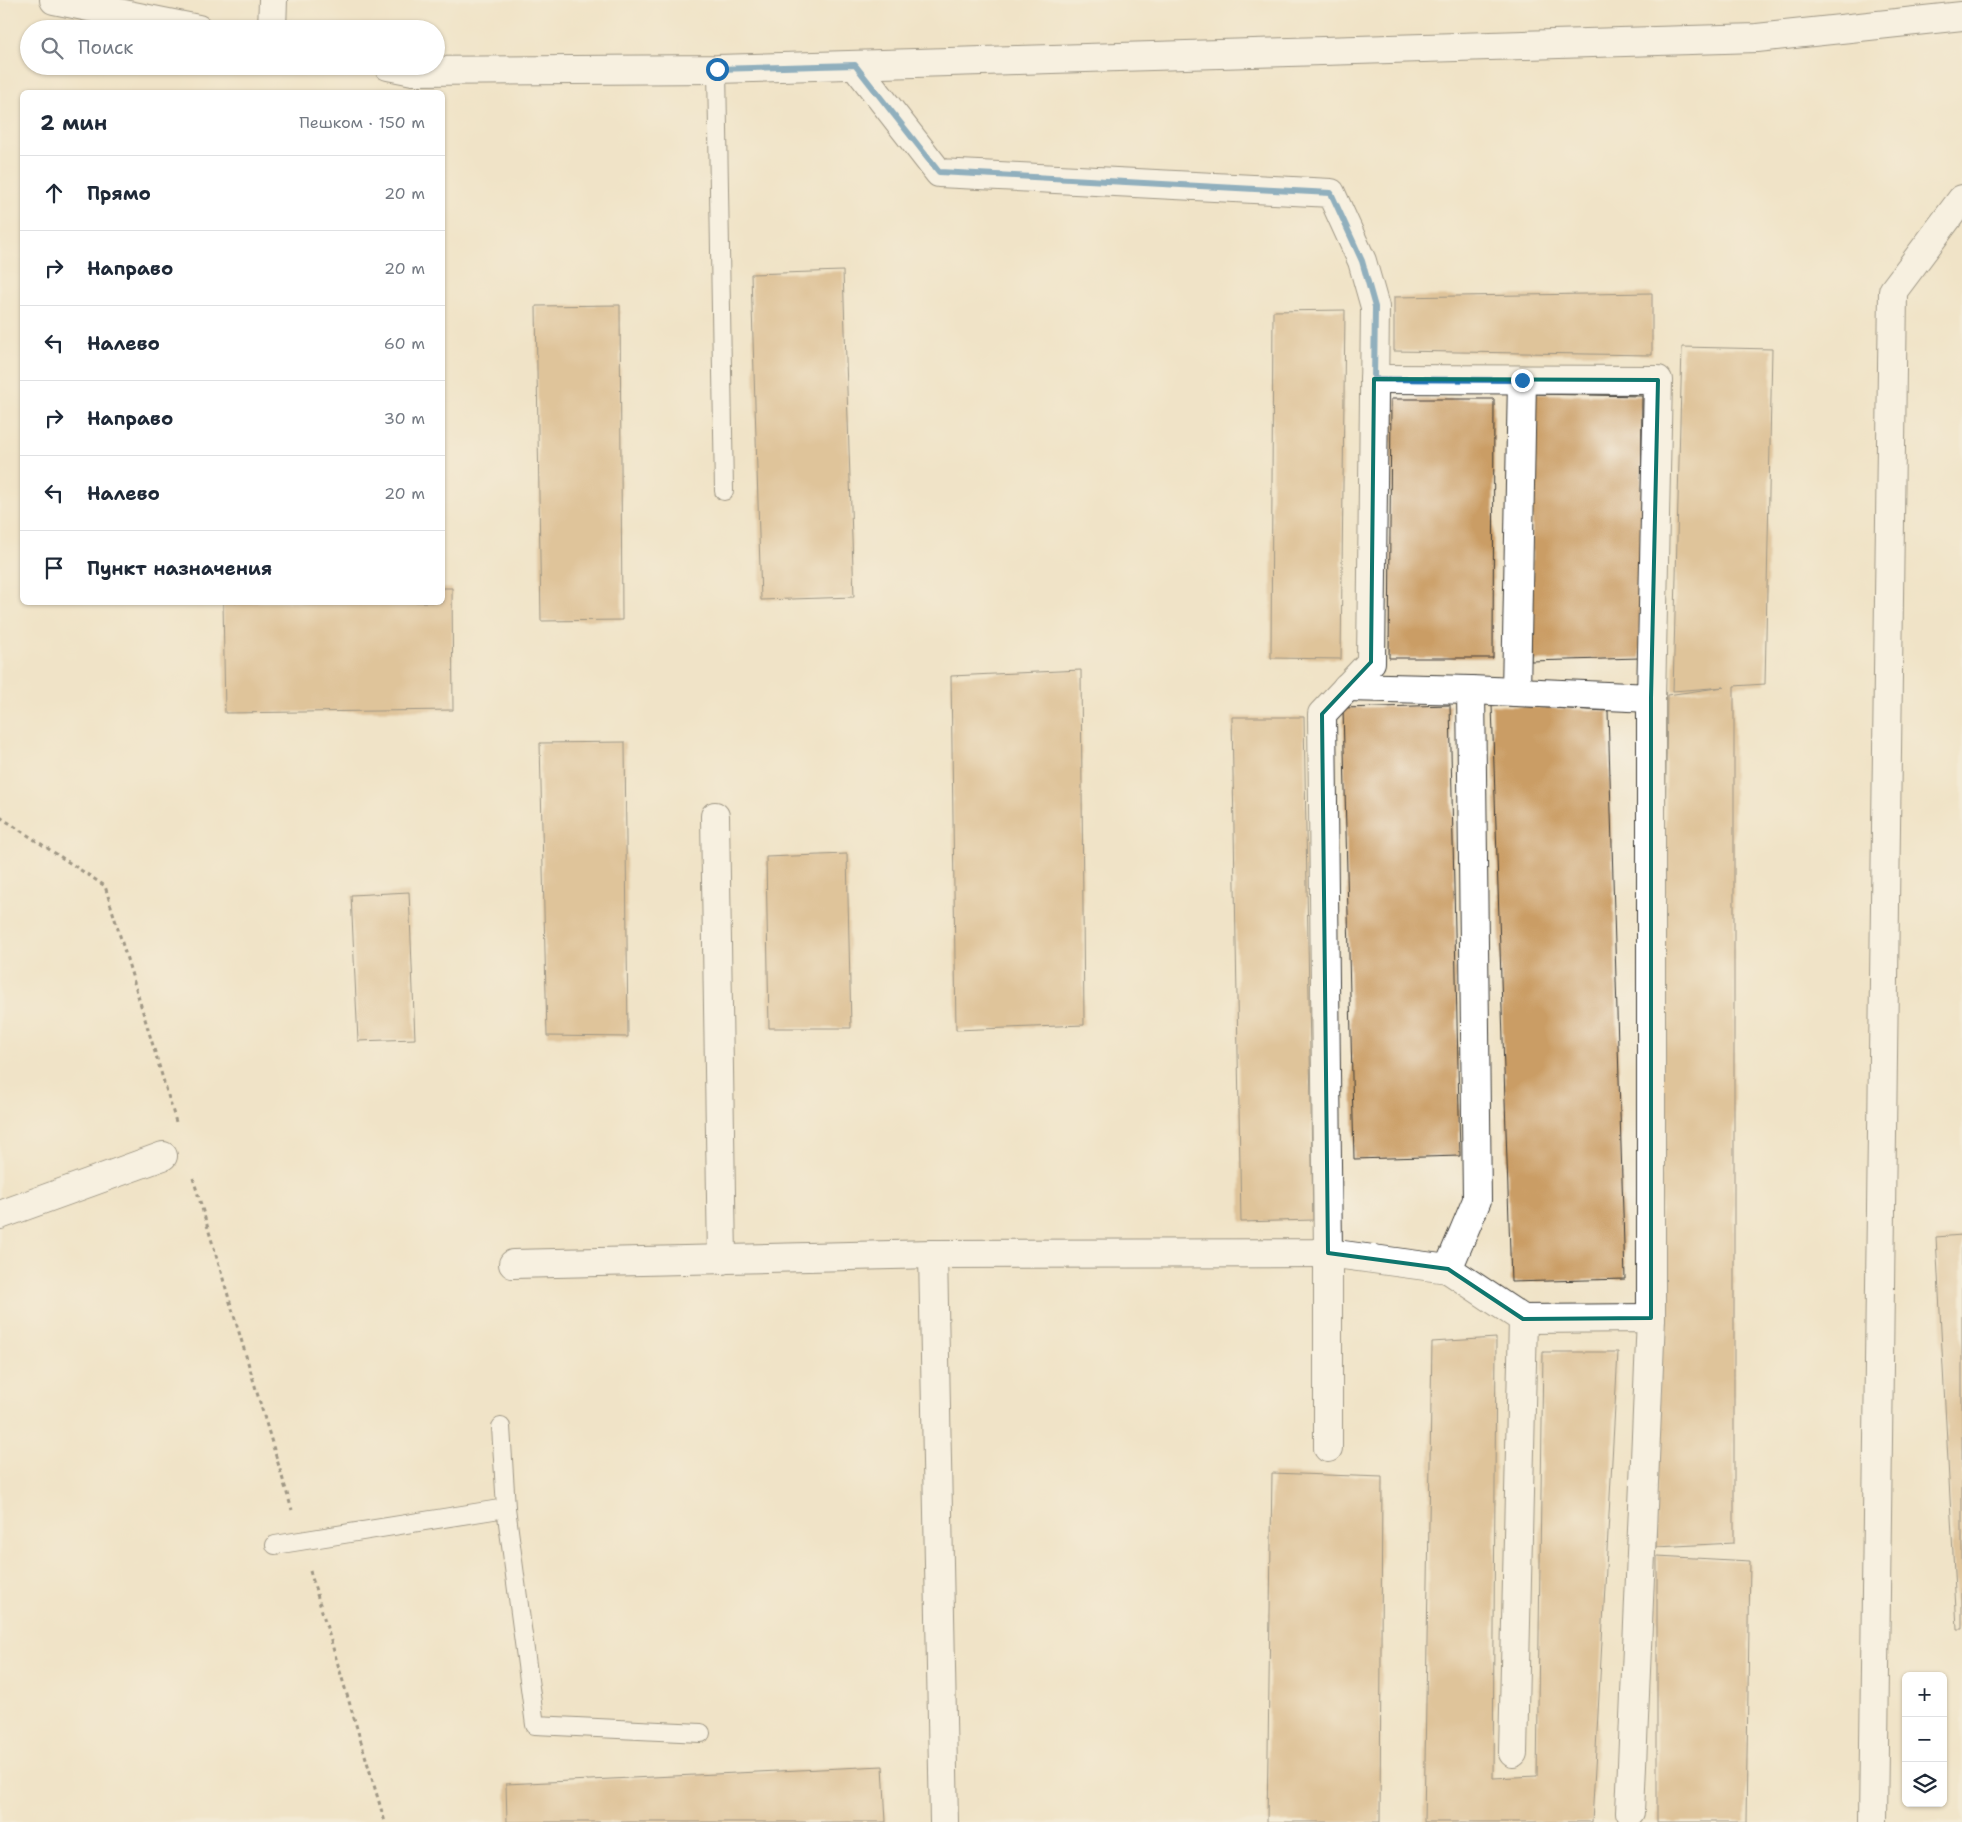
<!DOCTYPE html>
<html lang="ru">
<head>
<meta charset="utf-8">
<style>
  body { margin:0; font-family:"Shantell Sans",sans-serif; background:#f2f2f3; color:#1f2937 }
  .controls { position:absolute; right:15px; bottom:15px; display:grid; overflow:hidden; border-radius:8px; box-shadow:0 1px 4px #0004 }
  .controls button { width:45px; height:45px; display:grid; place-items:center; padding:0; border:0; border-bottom:1px solid #e0e1e3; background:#fff; color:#1f2937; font:25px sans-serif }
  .stop { position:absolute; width:15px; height:15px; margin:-11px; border:4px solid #1f6fb2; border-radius:50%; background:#fff }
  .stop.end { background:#1f6fb2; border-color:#fff; box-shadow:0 1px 5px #0008 }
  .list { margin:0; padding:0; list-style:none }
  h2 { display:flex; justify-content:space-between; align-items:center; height:65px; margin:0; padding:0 20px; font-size:21px }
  h2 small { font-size:16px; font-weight:400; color:#747a83 }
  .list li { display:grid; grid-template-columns:32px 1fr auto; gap:15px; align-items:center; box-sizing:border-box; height:75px; padding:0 20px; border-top:1px solid #e0e1e3 }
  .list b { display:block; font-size:19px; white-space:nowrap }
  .list em { font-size:16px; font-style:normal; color:#747a83 }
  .icon { flex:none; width:28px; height:28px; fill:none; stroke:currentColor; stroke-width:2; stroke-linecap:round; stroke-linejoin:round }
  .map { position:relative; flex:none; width:1962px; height:1822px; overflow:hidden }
  .search { position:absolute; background:#fff; box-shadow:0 1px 4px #0004; left:20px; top:20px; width:425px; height:55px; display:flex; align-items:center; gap:12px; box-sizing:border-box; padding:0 18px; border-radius:28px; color:#747a83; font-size:19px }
  .panel { position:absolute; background:#fff; box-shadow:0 1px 4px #0004; left:20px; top:90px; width:425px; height:515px; border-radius:8px }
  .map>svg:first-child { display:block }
  .building { fill:#ca9d65 }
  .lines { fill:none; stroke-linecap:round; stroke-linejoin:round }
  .service-casing { stroke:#3c3a36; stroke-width:20 }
  .minor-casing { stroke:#3c3a36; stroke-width:30 }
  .secondary-casing { stroke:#3c3a36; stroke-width:30 }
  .path { stroke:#3c3a36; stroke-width:3; stroke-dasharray:4 4; stroke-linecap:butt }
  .service { stroke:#fff; stroke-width:18 }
  .minor { stroke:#fff; stroke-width:28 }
  .secondary { stroke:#fff; stroke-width:28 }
  .route { stroke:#1f6fb2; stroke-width:6 }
  .marked { fill:none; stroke:#0f766e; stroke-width:4; stroke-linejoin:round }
</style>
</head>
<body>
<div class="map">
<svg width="1962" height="1822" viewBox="0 0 1962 1822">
  <rect width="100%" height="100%" fill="#f7f3e8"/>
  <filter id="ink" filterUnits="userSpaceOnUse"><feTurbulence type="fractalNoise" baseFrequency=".02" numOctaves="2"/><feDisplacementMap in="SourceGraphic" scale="10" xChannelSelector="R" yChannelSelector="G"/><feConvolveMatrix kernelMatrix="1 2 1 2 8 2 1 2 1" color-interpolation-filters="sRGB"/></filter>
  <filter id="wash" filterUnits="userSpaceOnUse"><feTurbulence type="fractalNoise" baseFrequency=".0096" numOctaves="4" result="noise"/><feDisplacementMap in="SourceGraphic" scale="20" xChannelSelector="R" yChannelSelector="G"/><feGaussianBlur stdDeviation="1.12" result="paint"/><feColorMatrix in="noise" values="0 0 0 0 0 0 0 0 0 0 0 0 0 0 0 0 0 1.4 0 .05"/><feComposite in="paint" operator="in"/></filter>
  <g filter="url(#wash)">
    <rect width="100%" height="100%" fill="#f0e3c7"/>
    <g id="blocks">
      <!-- building -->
      <g class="building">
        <path d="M 843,271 L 854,597 L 761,600 L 751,274 Z"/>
        <path d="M 1652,293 L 1652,355 L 1394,351 L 1394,297 Z"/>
        <path d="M 620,305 L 622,620 L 541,621 L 536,306 Z"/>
        <path d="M 1345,310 L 1341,659 L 1271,658 L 1273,311 Z"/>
        <path d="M 1682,347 L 1772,349 L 1765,684 L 1734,686 L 1734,1543 L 1656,1547 L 1667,695 L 1724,687 L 1673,691 Z"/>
        <path d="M 1533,394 L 1642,396 L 1640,658 L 1531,661 Z"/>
        <path d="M 1391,399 L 1494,399 L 1493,658 L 1389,658 Z"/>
        <path d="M 442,588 L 452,588 L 453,710 L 225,713 L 223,602 L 442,602 Z"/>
        <path d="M 1081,670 L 1084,1025 L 956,1030 L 951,676 Z"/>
        <path d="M 1450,705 L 1460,1156 L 1354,1159 L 1343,708 Z"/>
        <path d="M 1492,705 L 1608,711 L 1625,1279 L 1511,1282 Z"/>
        <path d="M 1232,717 L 1304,717 L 1313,1220 L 1241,1222 Z"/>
        <path d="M 625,742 L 628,1037 L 547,1036 L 540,743 Z"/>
        <path d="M 847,854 L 851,1028 L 769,1028 L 766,857 Z"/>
        <path d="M 409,892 L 415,1039 L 358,1041 L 351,895 Z"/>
        <path d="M 1962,1235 L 1962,1629 L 1957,1629 L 1936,1237 Z"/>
        <path d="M 1496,1338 L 1493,1778 L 1537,1776 L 1543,1352 L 1618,1352 L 1592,1822 L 1424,1822 L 1432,1342 Z"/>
        <path d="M 1272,1473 L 1382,1477 L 1380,1822 L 1267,1822 Z"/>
        <path d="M 1657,1556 L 1750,1561 L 1746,1822 L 1657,1822 Z"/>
        <path d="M 883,1766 L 886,1822 L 507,1822 L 506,1784 Z"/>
      </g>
    </g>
  </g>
  <g filter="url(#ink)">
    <use href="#blocks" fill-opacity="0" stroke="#3c3a36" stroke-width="1"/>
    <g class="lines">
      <defs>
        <g id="service">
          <path d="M 717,69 L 724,491"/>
          <path d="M 501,1427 L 506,1508"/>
          <path d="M 275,1545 L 506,1508 L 535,1725 L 701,1733"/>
        </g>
        <g id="minor">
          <path d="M 272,29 L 273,0"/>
          <path d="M 1374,379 L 1658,380 L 1651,698 L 1471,690"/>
          <path d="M 1516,692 L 1522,380"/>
          <path d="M 715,816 L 722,1260"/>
          <path d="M 0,1215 L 163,1156"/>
          <path d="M 933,1254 L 944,1822"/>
          <path d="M 513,1264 L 933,1254 L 1328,1253 L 1322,714 L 1371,662 L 1375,307 L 1362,261 L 1331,193 L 939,173 L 855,65"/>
          <path d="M 1448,1269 L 1523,1319 L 1513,1753"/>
          <path d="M 1651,1318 L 1651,698"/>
          <path d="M 1523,1319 L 1651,1318 L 1630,1812"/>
          <path d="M 1328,1448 L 1328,1253 L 1448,1269 L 1477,1200 L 1471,690 L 1347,687"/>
          <path d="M 1873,1822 L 1893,291 L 1962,199"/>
        </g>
        <g id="secondary">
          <path d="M 54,0 L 198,29"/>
          <path d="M 388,66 L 413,71 L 717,69 L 1757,38 L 1962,16"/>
        </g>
      </defs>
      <!-- service casing -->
      <use href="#service" class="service-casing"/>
      <!-- minor casing -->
      <use href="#minor" class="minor-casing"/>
      <!-- secondary casing -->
      <use href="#secondary" class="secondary-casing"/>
      <!-- path -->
      <g class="path">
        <path d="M 0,817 L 105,886 L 176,1122"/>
        <path d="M 193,1178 L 292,1510"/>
        <path d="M 310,1571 L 385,1822"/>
      </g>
      <!-- service -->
      <use href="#service" class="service"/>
      <!-- minor -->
      <use href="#minor" class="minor"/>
      <!-- secondary -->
      <use href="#secondary" class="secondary"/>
    </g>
  </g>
  <g class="lines" filter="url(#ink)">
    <!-- route -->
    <path class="route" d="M 717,69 L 855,65 L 939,172 L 1331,193 L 1362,261 L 1375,307 L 1374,379 L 1522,380"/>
  </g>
  <!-- marked area -->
  <path d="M0 0H1962V1822H0ZM 1374,379 L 1658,380 L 1651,698 L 1651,1318 L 1523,1319 L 1448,1269 L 1328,1253 L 1322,714 L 1371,662 Z" fill="#f0e3c7" fill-opacity=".55" fill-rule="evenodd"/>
  <path class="marked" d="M 1374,379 L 1658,380 L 1651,698 L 1651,1318 L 1523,1319 L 1448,1269 L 1328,1253 L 1322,714 L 1371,662 Z"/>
</svg>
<div class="controls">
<button>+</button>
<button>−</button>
<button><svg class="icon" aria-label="layers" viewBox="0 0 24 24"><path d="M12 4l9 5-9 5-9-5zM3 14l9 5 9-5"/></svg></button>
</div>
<div class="stop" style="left:717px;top:69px"></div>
<div class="stop end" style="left:1522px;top:380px"></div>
<div class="search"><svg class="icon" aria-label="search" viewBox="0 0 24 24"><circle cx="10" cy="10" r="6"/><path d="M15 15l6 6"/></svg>Поиск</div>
<section class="panel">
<h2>2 мин<small>Пешком · 150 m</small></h2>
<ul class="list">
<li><svg class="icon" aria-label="ahead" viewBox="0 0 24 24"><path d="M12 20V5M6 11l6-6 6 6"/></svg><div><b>Прямо</b></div><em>20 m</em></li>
<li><svg class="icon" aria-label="right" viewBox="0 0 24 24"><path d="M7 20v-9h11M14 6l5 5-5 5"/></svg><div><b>Направо</b></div><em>20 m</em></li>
<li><svg class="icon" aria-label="left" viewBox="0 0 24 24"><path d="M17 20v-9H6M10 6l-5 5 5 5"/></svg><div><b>Налево</b></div><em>60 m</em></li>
<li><svg class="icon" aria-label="right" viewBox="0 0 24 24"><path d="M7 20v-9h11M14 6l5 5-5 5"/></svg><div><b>Направо</b></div><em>30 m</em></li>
<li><svg class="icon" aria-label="left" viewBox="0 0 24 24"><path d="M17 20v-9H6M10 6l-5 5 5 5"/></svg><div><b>Налево</b></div><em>20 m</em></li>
<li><svg class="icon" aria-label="arrive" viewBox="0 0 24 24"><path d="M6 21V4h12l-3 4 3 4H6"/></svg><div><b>Пункт назначения</b></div></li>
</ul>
</section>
</div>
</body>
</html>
